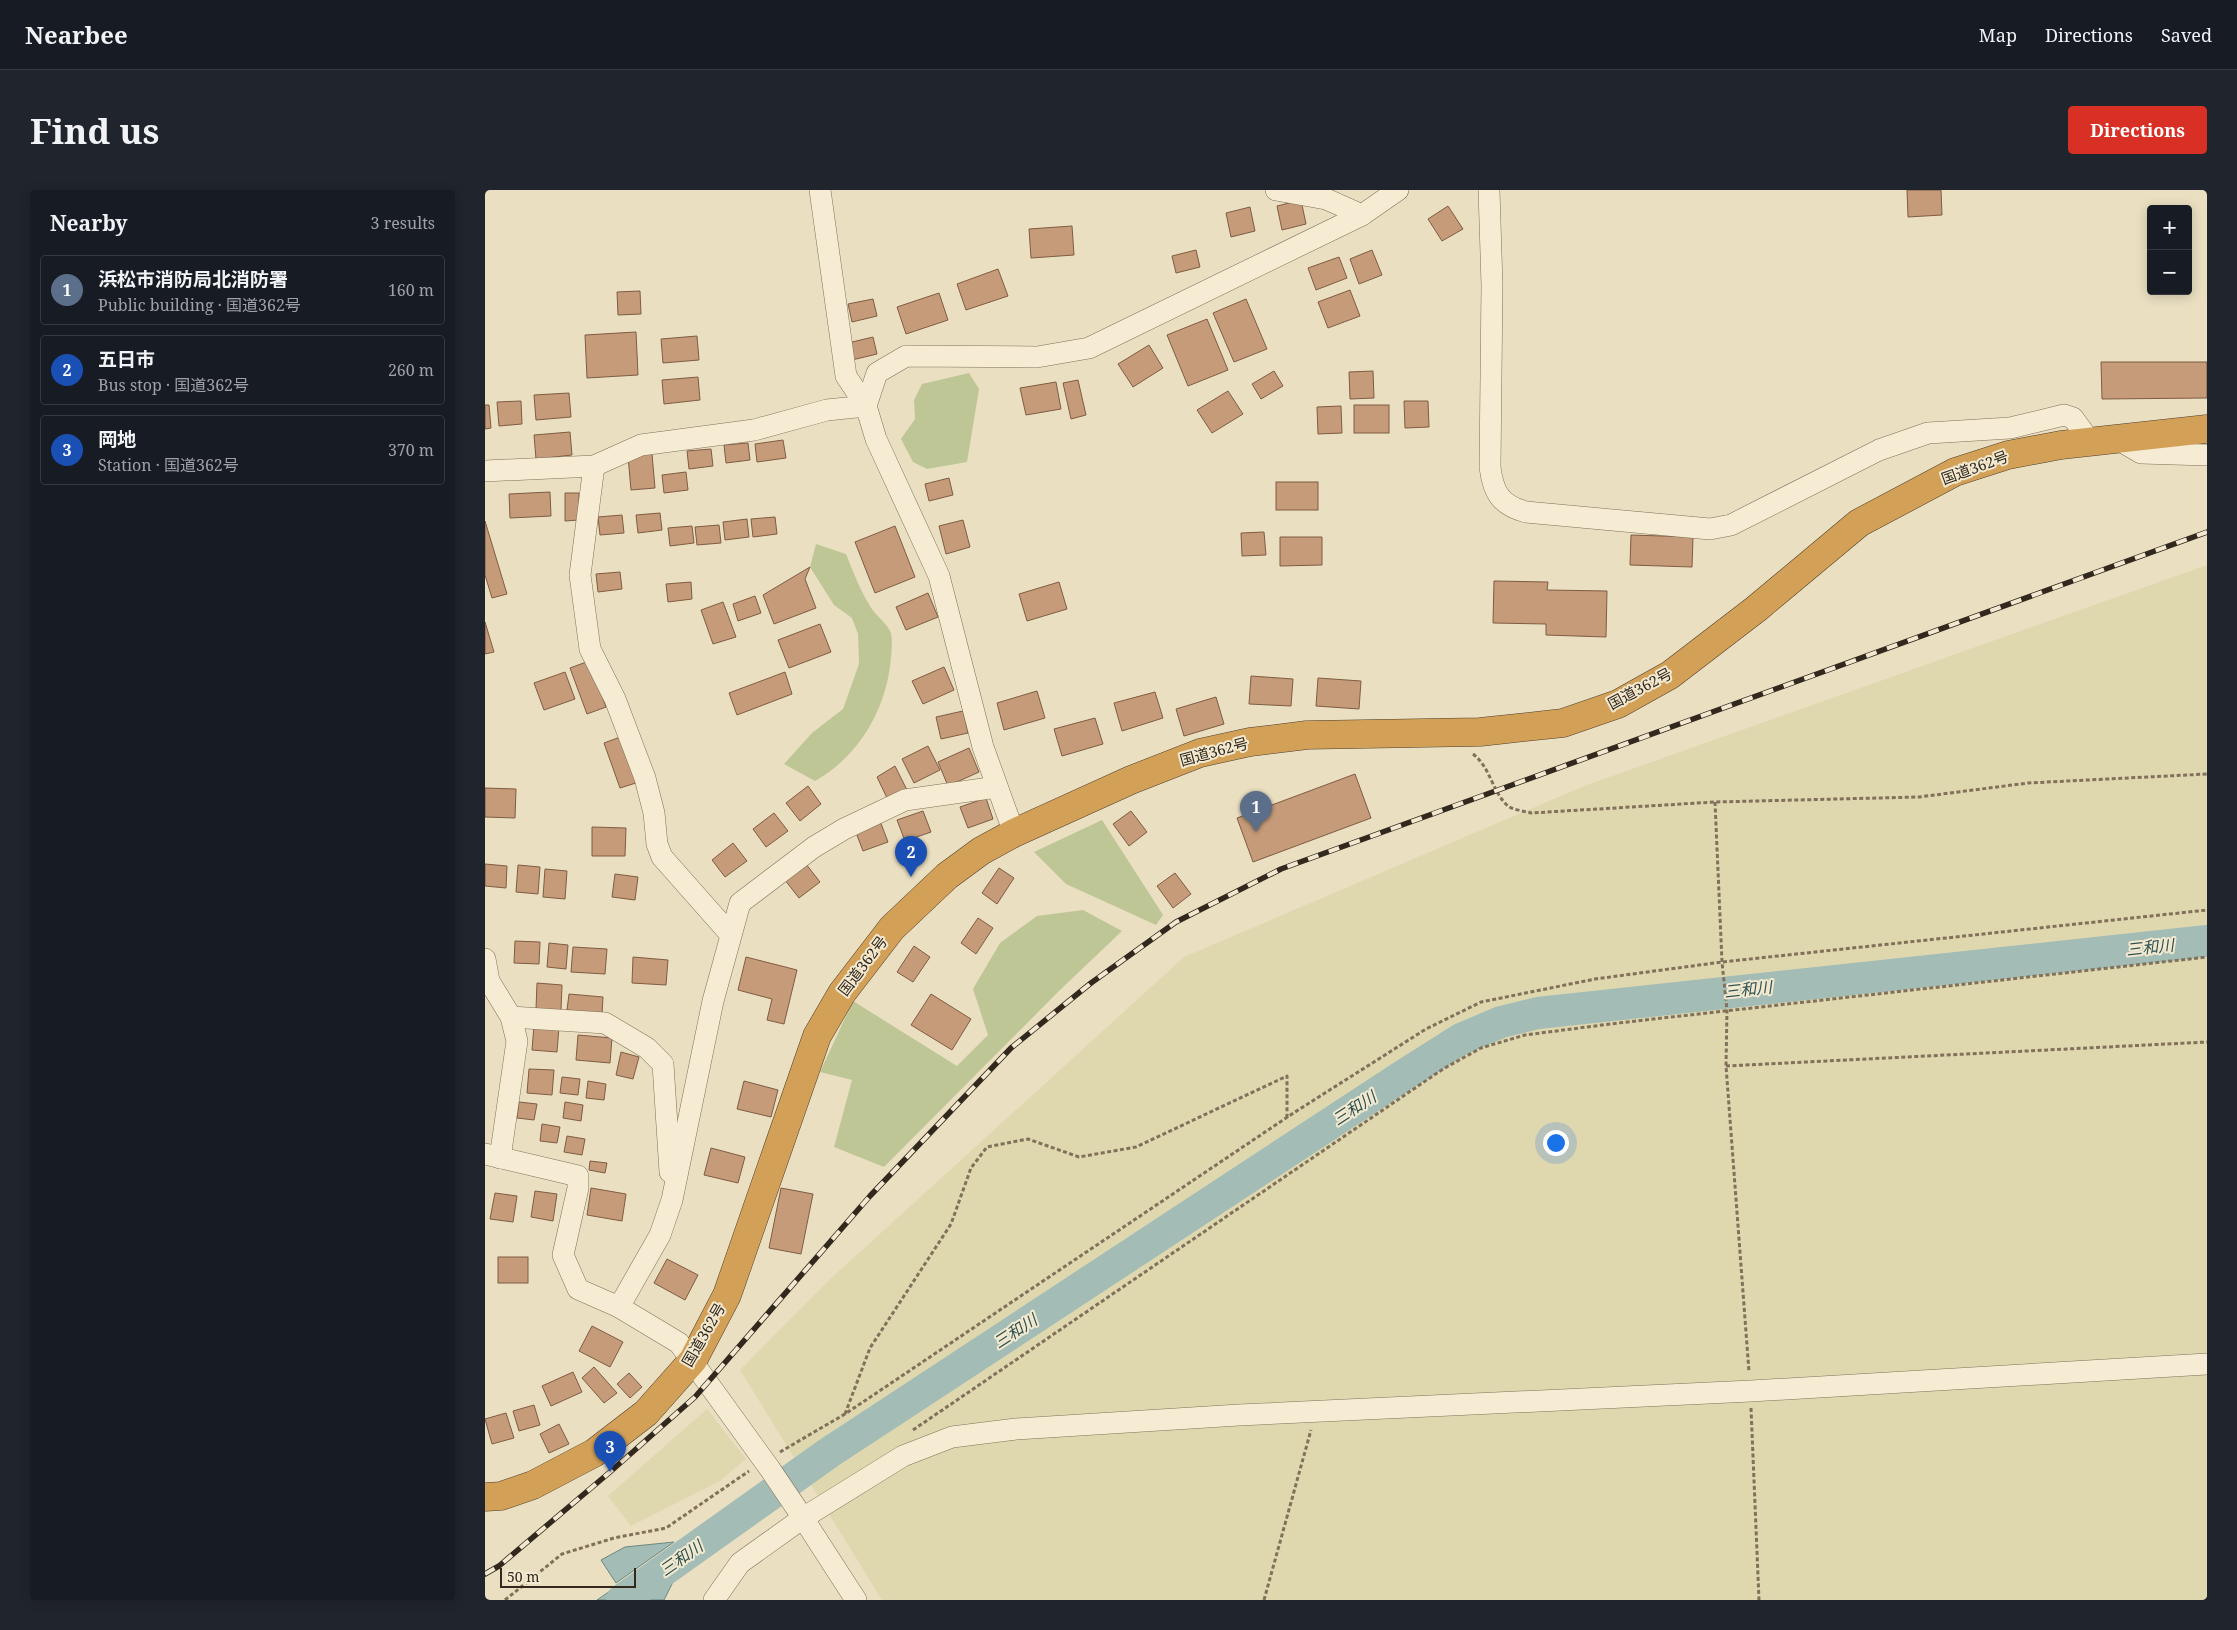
<!DOCTYPE html>
<html lang="en">
<head>
<meta charset="utf-8">
<style>
  body { margin:0; font-family:"Noto Serif","Noto Sans JP",serif; background:#20242c; color:#f1f3f6 }
  .controls { position:absolute; right:15px; top:15px; display:grid; overflow:hidden; border-radius:5px; box-shadow:0 2px 12px #0003 }
  .controls button { width:45px; height:45px; display:grid; place-items:center; padding:0; border:0; border-bottom:1px solid #363941; background:#171b24; color:#f1f3f6; font:25px sans-serif }
  .scale { position:absolute; left:15px; bottom:12px; width:136px; box-sizing:border-box; padding-left:5px; border:2px solid #32281d; border-top:0; font-size:14px; line-height:18px; white-space:nowrap; color:#32281d; -webkit-text-stroke:4px #f2e9d0; paint-order:stroke }
  .you { position:absolute; left:1070px; top:952px; width:18px; height:18px; margin:-12px; border:4px solid #fff; border-radius:50%; background:#1a73e8; box-shadow:0 0 0 8px #1a73e833 }
  .badge { display:grid; place-items:center; width:32px; height:32px; border-radius:50%; background:#d93025; color:#fff; font-size:16px; font-weight:700 }
  .pin { position:absolute; translate:-50% -41px; filter:drop-shadow(0 1px 2px #0008) }
  .pin::after { content:''; position:absolute; top:26px; width:18px; height:15px; background:inherit; clip-path:polygon(0 0,100% 0,50% 100%) }
  .list { margin:0; padding:0; list-style:none }
  h2 { display:flex; justify-content:space-between; align-items:center; height:65px; margin:0; padding:0 20px; font-size:21px }
  h2 small { font-size:16px; font-weight:400; color:#9ea1a6 }
  .list li { display:grid; grid-template-columns:32px 1fr auto; gap:15px; align-items:center; box-sizing:border-box; height:70px; margin:0 10px 10px; padding:0 10px; border:1px solid #363941; border-radius:5px }
  .list b { display:block; font-size:19px; white-space:nowrap }
  .list p { margin:0; font-size:16px; white-space:nowrap; color:#9ea1a6 }
  .list em { font-size:16px; font-style:normal; color:#9ea1a6 }
  .map { position:relative; flex:none; width:1722px; height:1410px; overflow:hidden; border-radius:5px }
  header { display:flex; align-items:center; gap:30px; box-sizing:border-box; height:70px; padding:0 25px; background:#171b24; border-bottom:1px solid #363941 }
  header strong { font-size:24px }
  nav { display:flex; gap:28px; margin-inline-start:auto; font-size:18px }
  .intro { display:flex; align-items:center; justify-content:space-between; box-sizing:border-box; height:120px; padding:0 30px }
  h1 { margin:0; font-size:35px }
  .button { padding:12px 22px; border-radius:5px; background:#d93025; color:#fff; font-size:18px; font-weight:700 }
  main { display:flex; gap:30px; padding:0 30px }
  aside { flex:1; background:#171b24; border-radius:5px; box-shadow:0 2px 12px #0003 }
  .map>svg:first-child { display:block }
  .farmland { fill:#dfd8af }
  .green { fill:#bfc696 }
  .water { fill:#a3bcb6; stroke:#6b8983 }
  .lines { fill:none; stroke-linecap:round; stroke-linejoin:round }
  .river { stroke:#a3bcb6; stroke-width:32 }
  .building { fill:#c59b79; stroke:#7f5c42 }
  .minor-casing { stroke:#81705a; stroke-width:22 }
  .highway-casing { stroke:#4f3f2e; stroke-width:29 }
  .path { stroke:#81705a; stroke-width:3; stroke-dasharray:4 2.5; stroke-linecap:butt }
  .minor { stroke:#f5ecd3; stroke-width:21 }
  .highway { stroke:#d3a057; stroke-width:28 }
  .rail-casing { stroke:#32281d; stroke-width:5.5 }
  .rail { stroke:#f2e9d0; stroke-width:4; stroke-dasharray:11; stroke-linecap:butt }
  .labels { text-anchor:middle; stroke-width:4; stroke-linejoin:round; paint-order:stroke }
  .street-label { font-size:15px; fill:#32281d; stroke:#f2e9d0 }
  .water-label { font-size:16px; font-style:italic; fill:#2d5150; stroke:#f2e9d0 }
</style>
</head>
<body>
<header>
<strong>Nearbee</strong>
<nav><a>Map</a><a>Directions</a><a>Saved</a></nav>
</header>
<div class="intro"><h1>Find us</h1><a class="button">Directions</a></div>
<main>
<aside>
<h2>Nearby<small>3 results</small></h2>
<ul class="list">
<li><span class="badge" style="background:#5c6f8a">1</span><div><b>浜松市消防局北消防署</b><p>Public building · 国道362号</p></div><em>160 m</em></li>
<li><span class="badge" style="background:#1a4fb4">2</span><div><b>五日市</b><p>Bus stop · 国道362号</p></div><em>260 m</em></li>
<li><span class="badge" style="background:#1a4fb4">3</span><div><b>岡地</b><p>Station · 国道362号</p></div><em>370 m</em></li>
</ul>
</aside>
<div class="map">
<svg width="1722" height="1410" viewBox="0 0 1722 1410">
  <rect width="100%" height="100%" fill="#eadfc1"/>
  <!-- farmland -->
  <g class="farmland">
    <path d="M 1722,375 L 1722,1410 L 397,1410 L 255,1180 L 342,1092 L 699,767 L 1099,596 Z"/>
    <path d="M 222,1219 L 261,1269 L 235,1291 L 146,1336 L 123,1306 Z"/>
  </g>
  <!-- green -->
  <g class="green">
    <path d="M 484,183 L 494,199 L 482,272 L 442,279 L 428,272 L 416,249 L 430,229 L 429,210 L 437,194 Z"/>
    <path d="M 331,354 L 361,364 C 368,381 375,400 385,416 C 390,425 403,434 406,443 C 408,453 406,468 405,477 C 398,525 372,567 330,591 L 299,574 L 327,543 L 358,519 L 374,474 L 373,444 L 367,428 L 349,415 L 325,377 Z"/>
    <path d="M 617,630 L 678,725 L 671,735 L 581,694 L 549,662 Z"/>
    <path d="M 598,720 L 637,741 L 575,800 L 399,977 L 349,957 L 367,890 L 335,882 L 368,811 L 472,876 L 503,845 L 488,799 L 515,753 L 552,726 Z"/>
  </g>
  <!-- water -->
  <g class="water">
    <path d="M 228,1346 L 200,1365 L 190,1387 L 155,1410 L 112,1410 L 196,1352 Z"/>
    <path d="M 189,1352 L 131,1393 L 116,1370 L 140,1357 Z"/>
    <path d="M 188,1392 L 179,1410 L 161,1410 Z"/>
  </g>
  <g class="lines">
    <!-- river -->
    <path class="river" d="M 137,1410 L 345,1262 L 919,885 L 976,849 L 1016,832 L 1053,823 L 1722,751"/>
  </g>
  <!-- building -->
  <g class="building">
    <path d="M 1422,0 L 1456,0 L 1457,25 L 1423,27 Z"/>
    <path d="M 816,10 L 821,34 L 797,40 L 792,16 Z"/>
    <path d="M 963,16 L 978,39 L 957,51 L 943,29 Z"/>
    <path d="M 765,17 L 770,41 L 746,47 L 741,23 Z"/>
    <path d="M 587,36 L 589,65 L 546,68 L 544,39 Z"/>
    <path d="M 711,60 L 715,77 L 691,83 L 687,66 Z"/>
    <path d="M 887,60 L 897,85 L 874,94 L 865,69 Z"/>
    <path d="M 854,67 L 862,88 L 831,100 L 823,78 Z"/>
    <path d="M 513,79 L 523,106 L 481,120 L 472,94 Z"/>
    <path d="M 865,100 L 875,126 L 843,138 L 833,112 Z"/>
    <path d="M 155,101 L 156,124 L 133,125 L 132,102 Z"/>
    <path d="M 454,103 L 463,130 L 421,144 L 412,117 Z"/>
    <path d="M 388,109 L 392,126 L 367,132 L 363,114 Z"/>
    <path d="M 761,109 L 782,159 L 749,172 L 728,123 Z"/>
    <path d="M 722,129 L 743,180 L 703,196 L 682,145 Z"/>
    <path d="M 151,142 L 153,185 L 102,188 L 100,145 Z"/>
    <path d="M 212,146 L 214,170 L 178,173 L 176,149 Z"/>
    <path d="M 388,147 L 392,164 L 367,170 L 363,153 Z"/>
    <path d="M 664,155 L 678,178 L 648,197 L 633,174 Z"/>
    <path d="M 1616,172 L 1722,172 L 1722,208 L 1617,209 Z"/>
    <path d="M 789,181 L 798,196 L 776,209 L 767,194 Z"/>
    <path d="M 888,181 L 889,208 L 865,209 L 864,182 Z"/>
    <path d="M 213,187 L 215,210 L 179,214 L 177,190 Z"/>
    <path d="M 593,190 L 601,225 L 586,229 L 578,193 Z"/>
    <path d="M 571,192 L 576,219 L 541,225 L 535,198 Z"/>
    <path d="M 743,201 L 758,224 L 727,243 L 712,220 Z"/>
    <path d="M 84,203 L 86,227 L 51,230 L 49,205 Z"/>
    <path d="M 36,211 L 37,234 L 14,236 L 12,212 Z"/>
    <path d="M 919,211 L 943,211 L 944,237 L 920,238 Z"/>
    <path d="M 0,215 L 4,215 L 6,238 L 0,239 Z"/>
    <rect x="869" y="215" width="35" height="28"/>
    <path d="M 856,216 L 857,243 L 833,244 L 832,217 Z"/>
    <path d="M 85,242 L 87,265 L 51,269 L 49,245 Z"/>
    <path d="M 298,250 L 301,268 L 272,272 L 270,254 Z"/>
    <path d="M 263,253 L 265,270 L 241,273 L 239,255 Z"/>
    <path d="M 226,259 L 228,276 L 204,279 L 202,261 Z"/>
    <path d="M 167,264 L 170,298 L 146,300 L 143,266 Z"/>
    <path d="M 201,282 L 203,300 L 179,303 L 177,285 Z"/>
    <path d="M 464,288 L 468,305 L 444,311 L 440,294 Z"/>
    <rect x="791" y="292" width="42" height="28"/>
    <path d="M 65,302 L 66,326 L 25,328 L 24,304 Z"/>
    <path d="M 80,303 L 94,303 L 94,330 L 80,331 Z"/>
    <path d="M 175,323 L 177,340 L 153,343 L 151,325 Z"/>
    <path d="M 137,325 L 139,343 L 115,345 L 113,327 Z"/>
    <path d="M 290,327 L 292,344 L 268,347 L 266,329 Z"/>
    <path d="M 262,329 L 264,347 L 240,350 L 238,332 Z"/>
    <path d="M 478,330 L 485,357 L 461,364 L 454,336 Z"/>
    <path d="M 0,331 L 22,404 L 7,408 L 0,385 Z"/>
    <path d="M 234,335 L 236,353 L 212,355 L 210,337 Z"/>
    <path d="M 207,336 L 209,353 L 185,356 L 183,338 Z"/>
    <path d="M 410,336 L 430,387 L 390,403 L 370,352 Z"/>
    <path d="M 779,342 L 781,365 L 757,366 L 756,343 Z"/>
    <path d="M 1146,345 L 1208,347 L 1207,377 L 1145,375 Z"/>
    <path d="M 795,347 L 837,347 L 837,375 L 795,376 Z"/>
    <path d="M 325,377 L 320,389 L 331,418 L 289,434 L 278,405 Z"/>
    <path d="M 135,382 L 137,399 L 113,402 L 111,384 Z"/>
    <path d="M 1009,391 L 1063,392 L 1062,400 L 1122,401 L 1121,447 L 1061,445 L 1061,434 L 1008,433 Z"/>
    <path d="M 206,392 L 207,409 L 183,412 L 181,394 Z"/>
    <path d="M 574,392 L 582,419 L 542,431 L 534,404 Z"/>
    <path d="M 443,403 L 453,427 L 421,440 L 411,417 Z"/>
    <path d="M 270,406 L 276,423 L 253,431 L 248,414 Z"/>
    <path d="M 238,412 L 251,447 L 228,454 L 216,420 Z"/>
    <path d="M 0,432 L 9,462 L 0,464 Z"/>
    <path d="M 335,434 L 346,462 L 304,478 L 293,450 Z"/>
    <path d="M 104,471 L 121,517 L 102,524 L 85,478 Z"/>
    <path d="M 459,477 L 469,500 L 438,514 L 427,491 Z"/>
    <path d="M 80,482 L 90,509 L 59,520 L 49,493 Z"/>
    <path d="M 300,482 L 307,504 L 252,525 L 244,503 Z"/>
    <path d="M 766,486 L 808,489 L 806,516 L 764,514 Z"/>
    <path d="M 833,488 L 876,491 L 874,519 L 831,516 Z"/>
    <path d="M 552,501 L 560,528 L 519,540 L 512,513 Z"/>
    <path d="M 670,502 L 678,528 L 637,541 L 629,513 Z"/>
    <path d="M 731,507 L 739,534 L 699,546 L 691,519 Z"/>
    <path d="M 478,521 L 483,543 L 456,549 L 451,527 Z"/>
    <path d="M 610,528 L 618,554 L 577,566 L 569,539 Z"/>
    <path d="M 138,546 L 154,592 L 135,598 L 119,553 Z"/>
    <path d="M 443,556 L 455,580 L 429,593 L 417,569 Z"/>
    <path d="M 484,558 L 494,582 L 463,596 L 453,572 Z"/>
    <path d="M 410,576 L 422,600 L 403,610 L 392,587 Z"/>
    <path d="M 870,584 L 886,628 L 768,672 L 752,628 Z"/>
    <path d="M 323,596 L 336,614 L 315,631 L 301,613 Z"/>
    <path d="M 0,598 L 31,599 L 30,628 L 0,627 Z"/>
    <path d="M 501,608 L 508,629 L 483,638 L 475,617 Z"/>
    <path d="M 438,621 L 446,642 L 420,651 L 412,630 Z"/>
    <path d="M 646,621 L 662,642 L 644,656 L 628,634 Z"/>
    <path d="M 289,623 L 303,641 L 281,657 L 268,639 Z"/>
    <path d="M 395,631 L 403,652 L 378,661 L 370,640 Z"/>
    <path d="M 107,637 L 141,638 L 140,666 L 107,666 Z"/>
    <path d="M 248,653 L 262,671 L 240,687 L 227,670 Z"/>
    <path d="M 0,674 L 22,676 L 21,698 L 0,696 Z"/>
    <path d="M 321,674 L 335,692 L 314,708 L 300,690 Z"/>
    <path d="M 33,675 L 55,677 L 53,704 L 31,702 Z"/>
    <path d="M 514,678 L 529,688 L 512,714 L 497,703 Z"/>
    <path d="M 60,679 L 82,681 L 80,709 L 58,707 Z"/>
    <path d="M 690,683 L 706,704 L 688,718 L 672,696 Z"/>
    <path d="M 130,684 L 153,687 L 150,710 L 127,707 Z"/>
    <path d="M 493,728 L 508,738 L 491,764 L 476,753 Z"/>
    <path d="M 30,751 L 55,752 L 54,774 L 29,773 Z"/>
    <path d="M 64,753 L 83,755 L 81,779 L 62,777 Z"/>
    <path d="M 429,756 L 445,767 L 428,792 L 412,782 Z"/>
    <path d="M 88,757 L 122,759 L 120,784 L 86,782 Z"/>
    <path d="M 148,767 L 183,770 L 181,795 L 147,793 Z"/>
    <path d="M 261,767 L 312,780 L 299,834 L 282,830 L 287,809 L 253,800 Z"/>
    <path d="M 52,793 L 77,795 L 76,820 L 51,819 Z"/>
    <path d="M 84,804 L 118,807 L 117,824 L 82,820 Z"/>
    <path d="M 446,804 L 486,829 L 467,860 L 426,835 Z"/>
    <path d="M 49,835 L 74,837 L 72,862 L 47,860 Z"/>
    <path d="M 93,845 L 127,848 L 125,873 L 91,870 Z"/>
    <path d="M 136,862 L 154,867 L 148,889 L 131,885 Z"/>
    <path d="M 44,879 L 69,880 L 67,905 L 42,903 Z"/>
    <path d="M 77,887 L 95,889 L 93,905 L 75,903 Z"/>
    <path d="M 103,891 L 121,894 L 119,910 L 101,908 Z"/>
    <path d="M 259,891 L 293,900 L 286,927 L 252,919 Z"/>
    <path d="M 34,912 L 52,914 L 49,930 L 32,928 Z"/>
    <path d="M 80,912 L 98,915 L 96,931 L 78,928 Z"/>
    <path d="M 57,934 L 75,937 L 72,953 L 55,951 Z"/>
    <path d="M 82,946 L 100,949 L 97,965 L 79,962 Z"/>
    <path d="M 226,958 L 260,967 L 253,993 L 219,985 Z"/>
    <path d="M 105,971 L 122,973 L 120,983 L 104,980 Z"/>
    <path d="M 106,998 L 141,1004 L 137,1031 L 102,1025 Z"/>
    <path d="M 296,998 L 328,1004 L 316,1064 L 284,1058 Z"/>
    <path d="M 50,1001 L 72,1004 L 68,1031 L 46,1027 Z"/>
    <path d="M 10,1003 L 32,1006 L 28,1032 L 5,1029 Z"/>
    <rect x="13" y="1067" width="30" height="26"/>
    <path d="M 182,1069 L 213,1085 L 200,1110 L 169,1093 Z"/>
    <path d="M 107,1136 L 138,1152 L 125,1177 L 94,1161 Z"/>
    <path d="M 109,1177 L 132,1203 L 119,1213 L 97,1188 Z"/>
    <path d="M 88,1182 L 97,1202 L 66,1216 L 57,1196 Z"/>
    <path d="M 144,1183 L 157,1197 L 145,1208 L 132,1194 Z"/>
    <path d="M 49,1215 L 55,1235 L 34,1241 L 28,1221 Z"/>
    <path d="M 21,1223 L 29,1248 L 7,1254 L 0,1229 Z"/>
    <path d="M 74,1234 L 84,1254 L 64,1263 L 55,1244 Z"/>
  </g>
  <g class="lines">
    <defs>
      <g id="minor">
        <path d="M 791,0 L 841,9 L 877,25"/>
        <path d="M 1004,0 L 1007,95 L 1005,277 C 1008,302 1015,315 1041,322 L 1225,339 L 1246,335 L 1394,260 L 1443,243 L 1525,238 L 1579,225 L 1588,228 L 1599,243 L 1603,252"/>
        <path d="M 1632,249 L 1656,263 L 1722,265"/>
        <path d="M 109,276 L 95,385 L 105,459 L 130,509 L 160,588 L 169,623 L 172,654 L 177,667 L 245,744"/>
        <path d="M 0,281 L 109,276 L 156,255 L 269,240 L 342,220 L 381,216 L 361,186 L 335,0"/>
        <path d="M 529,643 L 498,557 L 454,386 L 391,249 L 381,216 L 392,183 L 421,166 L 552,167 L 604,158 L 877,25 L 913,0"/>
        <path d="M 0,769 L 4,791 L 26,827 L 32,851 L 15,968"/>
        <path d="M 26,827 L 120,833 L 162,858 L 178,874 L 185,982"/>
        <path d="M 0,964 L 93,986 L 93,998 L 78,1065 L 93,1099 L 134,1117 L 194,1153 L 285,1279 L 318,1328 L 418,1266 L 467,1247 L 531,1239 L 754,1225 L 1266,1201 L 1722,1174"/>
        <path d="M 134,1117 L 175,1045 L 187,1010 L 228,811 L 255,713 L 329,657 L 359,639 L 420,610 L 512,597"/>
        <path d="M 229,1410 L 255,1373 L 318,1328 L 371,1410"/>
      </g>
      <path id="highway" d="M 0,1307 L 16,1306 L 48,1295 L 109,1263 L 161,1223 L 208,1170 L 242,1105 L 332,846 L 357,803 L 407,738 L 462,686 L 496,661 L 529,643 L 646,590 L 715,563 L 765,552 L 822,545 L 995,542 L 1078,533 L 1133,514 L 1185,485 L 1271,419 L 1374,333 L 1470,282 L 1523,265 L 1576,255 L 1722,239"/>
    </defs>
    <!-- minor casing -->
    <use href="#minor" class="minor-casing"/>
    <!-- highway casing -->
    <use href="#highway" class="highway-casing"/>
    <!-- path -->
    <g class="path">
      <path d="M 988,564 C 1006,578 1007,602 1023,616 C 1028,620 1039,621 1046,623 L 1230,612 L 1434,607 L 1543,593 L 1722,584"/>
      <path d="M 1230,612 L 1237,772 L 1242,820 L 1241,876 L 1264,1182"/>
      <path d="M 1241,876 L 1722,852"/>
      <path d="M 1266,1218 L 1274,1410"/>
      <path d="M 360,1224 L 385,1158 L 466,1034 L 486,978 L 502,957 L 543,949 L 594,967 L 651,957 L 802,886 L 802,928"/>
      <path d="M 428,1240 L 958,879 L 996,858 L 1040,845 L 1133,833 L 1722,767"/>
      <path d="M 295,1262 L 360,1224 L 810,922 L 941,839 L 996,812 L 1110,789 L 1237,772 L 1722,720"/>
      <path d="M 20,1410 L 77,1364 L 129,1348 L 181,1338 L 264,1281"/>
      <path d="M 779,1410 L 826,1240"/>
    </g>
    <!-- minor -->
    <use href="#minor" class="minor"/>
    <!-- highway -->
    <use href="#highway" class="highway"/>
    <defs>
      <path id="rail" d="M 0,1384 L 14,1376 L 125,1282 L 210,1207 L 385,1006 L 526,858 L 606,793 L 691,732 L 796,679 L 1722,342"/>
    </defs>
    <!-- rail casing -->
    <use href="#rail" class="rail-casing"/>
    <!-- rail -->
    <use href="#rail" class="rail"/>
  </g>
  <g class="labels">
    <!-- street labels -->
    <g class="street-label">
      <text transform="translate(1490 278) rotate(-20)" y="5">国道362号</text>
      <text transform="translate(1155 499) rotate(-28)" y="5">国道362号</text>
      <text transform="translate(729 562) rotate(-15)" y="5">国道362号</text>
      <text transform="translate(378 776) rotate(-53)" y="5">国道362号</text>
      <text transform="translate(219 1145) rotate(-60)" y="5">国道362号</text>
    </g>
    <!-- water labels -->
    <g class="water-label">
      <text transform="translate(1665 757) rotate(-6)" y="6">三和川</text>
      <text transform="translate(1263 799) rotate(-6)" y="6">三和川</text>
      <text transform="translate(869 918) rotate(-33)" y="6">三和川</text>
      <text transform="translate(530 1141) rotate(-33)" y="6">三和川</text>
      <text transform="translate(196 1368) rotate(-35)" y="6">三和川</text>
    </g>
  </g>
</svg>
<div class="controls">
<button>+</button>
<button>−</button>
</div>
<div class="scale">50 m</div>
<div class="you"></div>
<div class="pin badge" style="left:771px;top:642px;background:#5c6f8a">1</div>
<div class="pin badge" style="left:426px;top:687px;background:#1a4fb4">2</div>
<div class="pin badge" style="left:125px;top:1282px;background:#1a4fb4">3</div>
</div>
</main>
</body>
</html>
